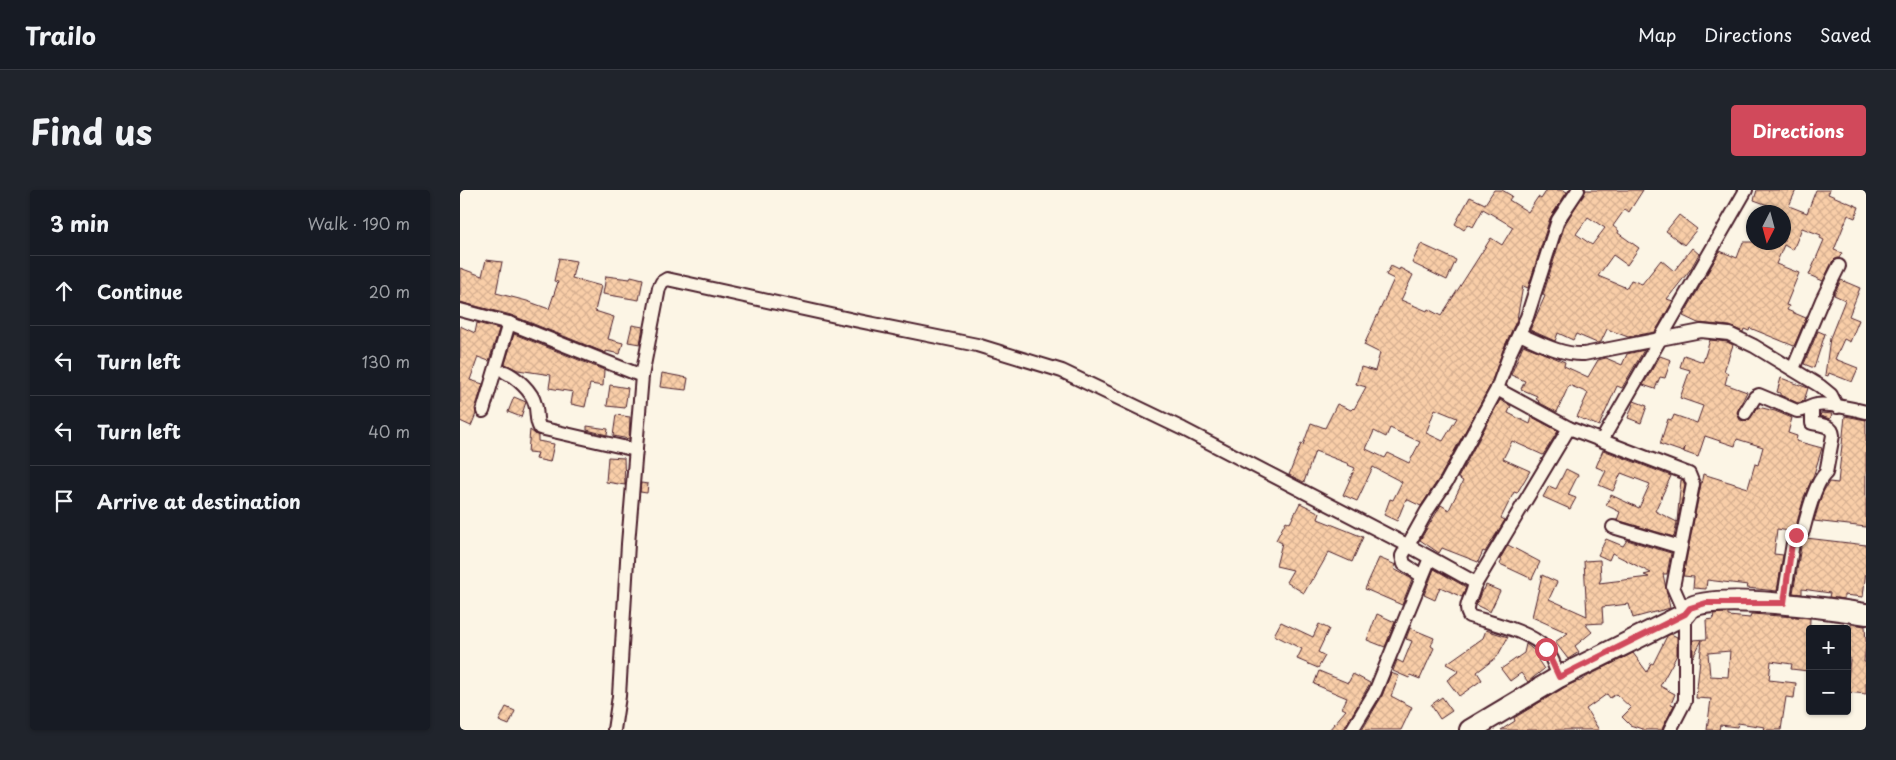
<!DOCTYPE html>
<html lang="en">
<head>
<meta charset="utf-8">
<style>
  body { margin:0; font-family:"Playpen Sans",sans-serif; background:#20242c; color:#f1f3f6 }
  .controls { position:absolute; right:15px; bottom:15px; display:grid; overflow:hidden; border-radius:5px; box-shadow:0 1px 4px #0004 }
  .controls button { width:45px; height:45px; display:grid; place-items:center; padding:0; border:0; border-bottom:1px solid #363941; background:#171b24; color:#f1f3f6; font:25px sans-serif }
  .compass { position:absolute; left:1286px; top:15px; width:45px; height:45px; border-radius:50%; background:#171b24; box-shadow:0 1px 4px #0004; rotate:186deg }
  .stop { position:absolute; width:15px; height:15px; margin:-11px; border:4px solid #d1495b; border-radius:50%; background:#fff }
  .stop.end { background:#d1495b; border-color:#fff; box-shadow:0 1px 5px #0008 }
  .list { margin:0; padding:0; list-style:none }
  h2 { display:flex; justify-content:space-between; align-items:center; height:65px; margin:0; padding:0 20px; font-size:21px }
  h2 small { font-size:16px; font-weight:400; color:#9ea1a6 }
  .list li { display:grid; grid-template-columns:32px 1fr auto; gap:15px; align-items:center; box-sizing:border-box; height:70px; padding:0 20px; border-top:1px solid #363941 }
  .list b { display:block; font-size:19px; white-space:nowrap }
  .list em { font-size:16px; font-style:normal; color:#9ea1a6 }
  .icon { flex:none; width:28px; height:28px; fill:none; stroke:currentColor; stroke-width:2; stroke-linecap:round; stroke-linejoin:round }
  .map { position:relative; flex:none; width:1406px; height:540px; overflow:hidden; border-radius:5px }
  header { display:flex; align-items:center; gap:30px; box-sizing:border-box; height:70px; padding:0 25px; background:#171b24; border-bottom:1px solid #363941 }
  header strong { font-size:24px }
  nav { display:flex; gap:28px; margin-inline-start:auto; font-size:18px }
  .intro { display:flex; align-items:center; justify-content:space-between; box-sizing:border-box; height:120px; padding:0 30px }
  h1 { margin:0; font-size:35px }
  .button { padding:12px 22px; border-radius:5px; background:#d1495b; color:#fff; font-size:18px; font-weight:700 }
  main { display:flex; gap:30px; padding:0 30px }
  aside { flex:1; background:#171b24; border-radius:5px; box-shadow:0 1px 4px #0004 }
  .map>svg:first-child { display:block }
  .building { fill:url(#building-cross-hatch); stroke:#4a1f2b; fill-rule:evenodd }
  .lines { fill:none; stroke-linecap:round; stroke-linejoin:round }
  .street-casing { stroke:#4a1f2b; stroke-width:16 }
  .primary-casing { stroke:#4a1f2b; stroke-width:24 }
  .street { stroke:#fcf5e5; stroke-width:12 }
  .primary { stroke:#fcf5e5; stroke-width:20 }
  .route { stroke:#d1495b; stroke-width:6 }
</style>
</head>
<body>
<header>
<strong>Trailo</strong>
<nav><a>Map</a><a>Directions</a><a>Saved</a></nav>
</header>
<div class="intro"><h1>Find us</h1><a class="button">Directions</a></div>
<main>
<aside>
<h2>3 min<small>Walk · 190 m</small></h2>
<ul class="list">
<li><svg class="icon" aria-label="ahead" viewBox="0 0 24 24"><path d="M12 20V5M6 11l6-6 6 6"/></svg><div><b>Continue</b></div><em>20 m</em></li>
<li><svg class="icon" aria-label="left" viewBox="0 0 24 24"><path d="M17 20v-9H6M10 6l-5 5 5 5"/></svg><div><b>Turn left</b></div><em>130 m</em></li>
<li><svg class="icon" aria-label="left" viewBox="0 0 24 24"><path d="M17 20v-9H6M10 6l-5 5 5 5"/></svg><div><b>Turn left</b></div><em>40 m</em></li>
<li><svg class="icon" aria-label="arrive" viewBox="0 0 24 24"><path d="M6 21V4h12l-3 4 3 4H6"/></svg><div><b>Arrive at destination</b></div></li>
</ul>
</aside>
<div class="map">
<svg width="1406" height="540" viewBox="0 0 1406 540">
  <defs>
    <pattern id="building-cross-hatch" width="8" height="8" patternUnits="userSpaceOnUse" patternTransform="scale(1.25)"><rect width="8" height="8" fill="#f9cea8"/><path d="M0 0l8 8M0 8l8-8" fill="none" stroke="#d7b091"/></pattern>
  </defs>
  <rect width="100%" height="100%" fill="#fcf5e5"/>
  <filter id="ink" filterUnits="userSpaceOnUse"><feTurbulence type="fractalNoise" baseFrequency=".02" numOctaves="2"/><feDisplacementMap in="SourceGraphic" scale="10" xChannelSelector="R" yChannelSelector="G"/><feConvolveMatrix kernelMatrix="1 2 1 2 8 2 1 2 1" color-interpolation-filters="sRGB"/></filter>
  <g filter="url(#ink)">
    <!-- building -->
    <g class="building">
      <path d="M 1034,0 L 1042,0 L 1052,6 L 1049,10 L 1068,22 L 1078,7 L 1081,9 L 1087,0 L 1103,0 L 1107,2 L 1090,28 L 1068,98 L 1063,96 L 1057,129 L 1043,160 L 1030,196 L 980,287 L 961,316 L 946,309 L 937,331 L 924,325 L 930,309 L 933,310 L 942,292 L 913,277 L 897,311 L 883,305 L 895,278 L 888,275 L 889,274 L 855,261 L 844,292 L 829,285 L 841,254 L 843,255 L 851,233 L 865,238 L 877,214 L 891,220 L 893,218 L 894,219 L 906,197 L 896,194 L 901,177 L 915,181 L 920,163 L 904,155 L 934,89 L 926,85 L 931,76 L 939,80 L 940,78 L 953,85 L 941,110 L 967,121 L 968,119 L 981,126 L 1031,48 L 1042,55 L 1053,37 L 1023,19 L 1013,37 L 1008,34 L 1004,40 L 995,34 L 1010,7 L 1025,14 ZM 975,219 L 997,228 L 983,251 L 966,243 ZM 930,238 L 960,252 L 949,273 L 928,263 L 925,268 L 906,259 L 914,241 L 926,247 Z"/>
      <path d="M 1126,0 L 1183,0 L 1169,22 L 1165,19 L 1153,36 L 1159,41 L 1158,43 L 1179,58 L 1167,75 L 1153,65 L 1138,86 L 1167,98 L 1171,90 L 1182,94 L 1201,70 L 1214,81 L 1232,58 L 1239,64 L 1230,80 L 1207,109 L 1213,111 L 1195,142 L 1168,147 L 1147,139 L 1141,152 L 1137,153 L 1116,144 L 1113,150 L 1098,143 L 1095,151 L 1070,140 L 1085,106 L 1083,105 L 1105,34 ZM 1128,27 L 1145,38 L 1132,55 L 1116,44 Z"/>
      <path d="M 1297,0 L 1336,0 L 1329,16 L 1347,23 L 1356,0 L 1370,0 L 1368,4 L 1399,17 L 1395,28 L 1388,25 L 1374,60 L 1382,63 L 1379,68 L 1375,69 L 1372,72 L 1363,91 L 1349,85 L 1364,50 L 1360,48 L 1361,45 L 1342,38 L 1333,60 L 1324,55 L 1316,74 L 1339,83 L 1326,115 L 1329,116 L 1327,120 L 1346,128 L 1334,156 L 1290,138 L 1289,141 L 1284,139 L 1283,142 L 1270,136 L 1238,133 L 1223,126 L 1260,61 L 1277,68 L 1283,52 L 1324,52 L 1324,22 L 1314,22 L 1316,18 L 1294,10 Z"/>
      <path d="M 1219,25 L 1237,39 L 1224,55 L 1206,41 Z"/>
      <path d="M 961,54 L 996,70 L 987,90 L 952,73 Z"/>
      <path d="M 99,68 L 116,71 L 112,88 L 141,96 L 135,121 L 154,127 L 148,149 L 163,153 L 160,164 L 146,161 L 146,163 L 51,125 L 0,112 L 0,78 L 22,86 L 26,70 L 42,72 L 36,103 L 67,111 L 89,119 L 98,92 L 94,91 Z"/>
      <path d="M 146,86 L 170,89 L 171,86 L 183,89 L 179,110 L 143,104 Z"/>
      <path d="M 1381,90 L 1400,98 L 1389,126 L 1399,130 L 1390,152 L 1384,149 L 1375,169 L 1398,178 L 1392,192 L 1369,183 L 1368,186 L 1365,185 L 1370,148 L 1385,110 L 1374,105 Z"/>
      <path d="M 17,133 L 39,139 L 29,171 L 18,167 L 10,190 L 23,194 L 15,219 L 16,224 L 11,236 L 0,231 L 0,136 L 15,143 Z"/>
      <path d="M 172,135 L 183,137 L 180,154 L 168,152 Z"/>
      <path d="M 1358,141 L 1365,144 L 1354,178 L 1344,174 Z"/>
      <path d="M 54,144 L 144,180 L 143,196 L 130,194 L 125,217 L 111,214 L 113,202 L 89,198 L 91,185 L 58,180 L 45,174 Z"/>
      <path d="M 1250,150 L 1267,152 L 1273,155 L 1264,181 L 1268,183 L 1265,194 L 1287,202 L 1277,222 L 1280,230 L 1285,231 L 1289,230 L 1298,217 L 1315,221 L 1332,228 L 1328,243 L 1337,246 L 1336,251 L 1362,258 L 1354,284 L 1344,307 L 1336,336 L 1329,341 L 1317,339 L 1314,364 L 1323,365 L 1317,401 L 1287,398 L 1288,395 L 1247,390 L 1246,399 L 1233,398 L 1234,387 L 1223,386 L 1243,284 L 1288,298 L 1295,274 L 1298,275 L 1303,257 L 1277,249 L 1275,256 L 1245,246 L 1238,267 L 1224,262 L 1225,257 L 1223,262 L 1200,254 L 1208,229 L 1212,230 L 1214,225 L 1237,233 L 1243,216 L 1220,208 L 1230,180 L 1220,177 L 1224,165 L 1243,172 Z"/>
      <path d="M 1063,155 L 1105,172 L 1104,176 L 1128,187 L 1138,170 L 1146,168 L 1162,175 L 1167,164 L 1184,160 L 1162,198 L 1157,196 L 1139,236 L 1117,227 L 1128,203 L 1109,195 L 1097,222 L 1078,212 L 1079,211 L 1076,209 L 1077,206 L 1061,199 L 1065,191 L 1051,185 Z"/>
      <path d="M 1200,166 L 1211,170 L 1205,188 L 1200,187 L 1195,199 L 1183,195 Z"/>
      <path d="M 202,183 L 228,188 L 226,200 L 200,197 Z"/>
      <path d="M 1321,188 L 1348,198 L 1344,211 L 1338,213 L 1320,205 L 1320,203 L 1317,202 Z"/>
      <path d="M 150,195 L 168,198 L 165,218 L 147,216 Z"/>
      <path d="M 54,207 L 66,212 L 61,227 L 48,222 Z"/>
      <path d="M 1040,210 L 1051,216 L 1048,223 L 1070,234 L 1072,227 L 1098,241 L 1083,265 L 1052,251 L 1043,269 L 1070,281 L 1057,303 L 1054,302 L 1041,328 L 1045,330 L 1025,362 L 1023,361 L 1018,372 L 982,358 L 979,363 L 960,350 L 981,315 L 989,320 L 1003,291 L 998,288 Z"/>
      <path d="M 1174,211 L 1187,216 L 1181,233 L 1168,228 Z"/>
      <path d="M 1361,223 L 1372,224 L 1370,229 L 1360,226 Z"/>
      <path d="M 156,225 L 170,227 L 169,249 L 153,246 Z"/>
      <path d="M 1385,226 L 1406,230 L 1406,337 L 1354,331 L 1362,304 L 1369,292 L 1378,293 Z"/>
      <path d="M 127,236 L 148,239 L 147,245 L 127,240 Z"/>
      <path d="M 70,240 L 78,246 L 78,251 L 94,254 L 90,272 L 76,269 L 78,263 L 68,262 Z"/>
      <path d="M 1143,260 L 1211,286 L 1195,321 L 1217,332 L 1221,290 L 1223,290 L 1225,295 L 1214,347 L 1157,330 L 1160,322 L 1146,315 L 1151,305 L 1179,318 L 1190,294 L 1161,283 L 1153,301 L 1139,295 L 1146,281 L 1136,277 Z"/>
      <path d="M 148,267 L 164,268 L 165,295 L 146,292 Z"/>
      <path d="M 1106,279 L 1118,285 L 1108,305 L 1116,308 L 1110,319 L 1083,307 L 1089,296 L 1096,299 Z"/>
      <path d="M 181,293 L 188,294 L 187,303 L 180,302 Z"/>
      <path d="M 840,313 L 860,323 L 858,329 L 903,347 L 892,372 L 869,362 L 853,390 L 852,389 L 844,403 L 826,392 L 833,380 L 816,376 L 822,353 L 816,350 L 826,331 L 830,333 Z"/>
      <path d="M 1346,348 L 1406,355 L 1406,381 L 1403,407 L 1384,405 L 1384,409 L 1369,407 L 1370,403 L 1342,399 L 1342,404 L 1333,403 L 1342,351 Z"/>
      <path d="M 1146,349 L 1163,356 L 1167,350 L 1211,363 L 1207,384 L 1203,384 L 1210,418 L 1173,428 L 1169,414 L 1142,417 L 1143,433 L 1125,434 L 1132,442 L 1115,456 L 1119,462 L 1108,469 L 1095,452 L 1108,443 L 1072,427 L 1082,385 L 1097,392 L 1089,409 L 1127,426 L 1124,371 L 1140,370 L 1141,389 L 1139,393 L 1189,387 L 1184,385 L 1191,383 L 1152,363 L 1149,370 L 1138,365 Z"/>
      <path d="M 1048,355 L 1080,372 L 1072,389 L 1040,374 L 1042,370 L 1040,369 Z"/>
      <path d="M 919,368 L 936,375 L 934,379 L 952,389 L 942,415 L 905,399 Z"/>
      <path d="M 974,379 L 1006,397 L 1002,407 L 980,397 L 975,410 L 964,405 Z"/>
      <path d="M 1026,395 L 1040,401 L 1030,422 L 1016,415 L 1022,400 L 1024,400 Z"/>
      <path d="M 1263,423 L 1268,423 L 1268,426 L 1290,428 L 1291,424 L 1350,428 L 1348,481 L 1331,479 L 1332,474 L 1311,471 L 1309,490 L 1336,493 L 1334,508 L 1326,507 L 1321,540 L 1304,540 L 1305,537 L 1278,533 L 1277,537 L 1260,535 L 1259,540 L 1247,540 L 1251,509 L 1236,508 L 1242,450 L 1233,467 L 1233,450 L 1247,449 L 1246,430 L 1254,429 L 1253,424 ZM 1270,461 L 1268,487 L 1250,486 L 1248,463 Z"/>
      <path d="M 917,424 L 935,432 L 925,457 L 907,450 Z"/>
      <path d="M 821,432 L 853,447 L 859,434 L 869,439 L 858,462 L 865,466 L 858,478 L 837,469 L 842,459 L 814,445 Z"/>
      <path d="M 1391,434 L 1405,436 L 1406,452 L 1404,472 L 1406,472 L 1406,504 L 1387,502 L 1390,468 L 1387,467 L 1387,439 L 1391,439 Z"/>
      <path d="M 950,438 L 974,448 L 971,456 L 974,458 L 960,489 L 950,485 L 949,488 L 933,481 L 937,470 L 943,473 L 952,451 L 946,449 Z"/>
      <path d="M 1026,440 L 1048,447 L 1037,467 L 1017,482 L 1022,490 L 999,506 L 987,490 L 999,481 L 986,474 L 1023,448 Z"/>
      <path d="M 1211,444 L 1217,447 L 1217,465 L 1200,496 L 1215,504 L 1211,514 L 1214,515 L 1202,540 L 1185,540 L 1170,535 L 1162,527 L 1171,518 L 1156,504 L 1150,508 L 1147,504 L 1126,519 L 1139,540 L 1041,540 L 1055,531 L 1054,528 L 1105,497 L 1118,491 L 1119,492 L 1128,486 L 1173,463 L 1187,482 L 1191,473 L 1193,474 L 1207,446 Z"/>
      <path d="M 1066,454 L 1081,466 L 1082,467 L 1078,470 L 1084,479 L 1068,492 L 1061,483 L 1050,491 L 1041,479 L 1064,463 Z"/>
      <path d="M 859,481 L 888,493 L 893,484 L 910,493 L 884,540 L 869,540 L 886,520 L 882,518 L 887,508 L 854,494 Z"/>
      <path d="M 931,483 L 939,486 L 931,506 L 952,517 L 941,540 L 902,540 L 922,506 Z"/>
      <path d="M 982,507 L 992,521 L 980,529 L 971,515 Z"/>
      <path d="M 46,517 L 55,521 L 49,535 L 39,531 Z"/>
    </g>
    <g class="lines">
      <defs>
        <g id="street">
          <path d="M 0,120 L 49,133 L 182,186"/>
          <path d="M 1059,144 C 1080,153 1101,165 1124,164 L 1241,141 L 1269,144 L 1294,156 L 1360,196 L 1371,205 L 1377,217"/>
          <path d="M 1333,179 L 1362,110 L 1379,76"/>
          <path d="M 45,182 C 56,187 72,201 75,214 C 78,222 75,230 80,238 L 176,260"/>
          <path d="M 1037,199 L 1109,238"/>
          <path d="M 23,221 L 49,133"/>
          <path d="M 1285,223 L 1295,207 L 1299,205 L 1337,221 C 1345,221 1350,216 1357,215 C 1367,213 1395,219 1406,222"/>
          <path d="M 1142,250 L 1286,0"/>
          <path d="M 1153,337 L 1220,357"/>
          <path d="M 962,386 L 944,374 L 942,366 L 967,321 L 987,291 L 1037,199 L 1050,163 L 1067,127 L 1098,30 L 1118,0"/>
          <path d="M 1015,395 L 1109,238 L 1229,284 L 1233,294 L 1213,397 L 1225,424 L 1225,511 L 1210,540"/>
          <path d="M 1323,413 L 1334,347 L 1343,341 C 1347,326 1355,292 1366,283 L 1373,245 C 1372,235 1361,235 1352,233 L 1352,217"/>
          <path d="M 154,540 L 159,506 L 168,354 L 182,186 L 199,98 L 202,92 L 207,89 L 394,130 L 517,155 L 602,181 L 723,239 L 949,356 L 1014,392 C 1016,404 1002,414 1009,426 C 1031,433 1070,441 1085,458 C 1092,465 1095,478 1099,487"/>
          <path d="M 892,540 L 915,502 L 970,368"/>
        </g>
        <path id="primary" d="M 1010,540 L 1099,487 L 1225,424 C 1227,422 1228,419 1230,418 C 1252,402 1375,419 1406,424"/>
      </defs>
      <!-- street casing -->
      <use href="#street" class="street-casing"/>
      <!-- primary casing -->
      <use href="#primary" class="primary-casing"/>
      <!-- street -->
      <use href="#street" class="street"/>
      <!-- primary -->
      <use href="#primary" class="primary"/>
    </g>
  </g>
  <g class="lines" filter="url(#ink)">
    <!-- route -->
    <path class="route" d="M 1086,459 L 1099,487 L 1225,424 L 1230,418 L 1246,413 L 1324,413 L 1332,353 L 1336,345"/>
  </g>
</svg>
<div class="controls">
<button>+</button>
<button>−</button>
</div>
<svg class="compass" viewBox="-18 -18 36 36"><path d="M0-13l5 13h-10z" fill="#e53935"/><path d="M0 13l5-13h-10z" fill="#9ea1a6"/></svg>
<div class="stop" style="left:1086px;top:459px"></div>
<div class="stop end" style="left:1336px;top:345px"></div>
</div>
</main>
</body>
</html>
